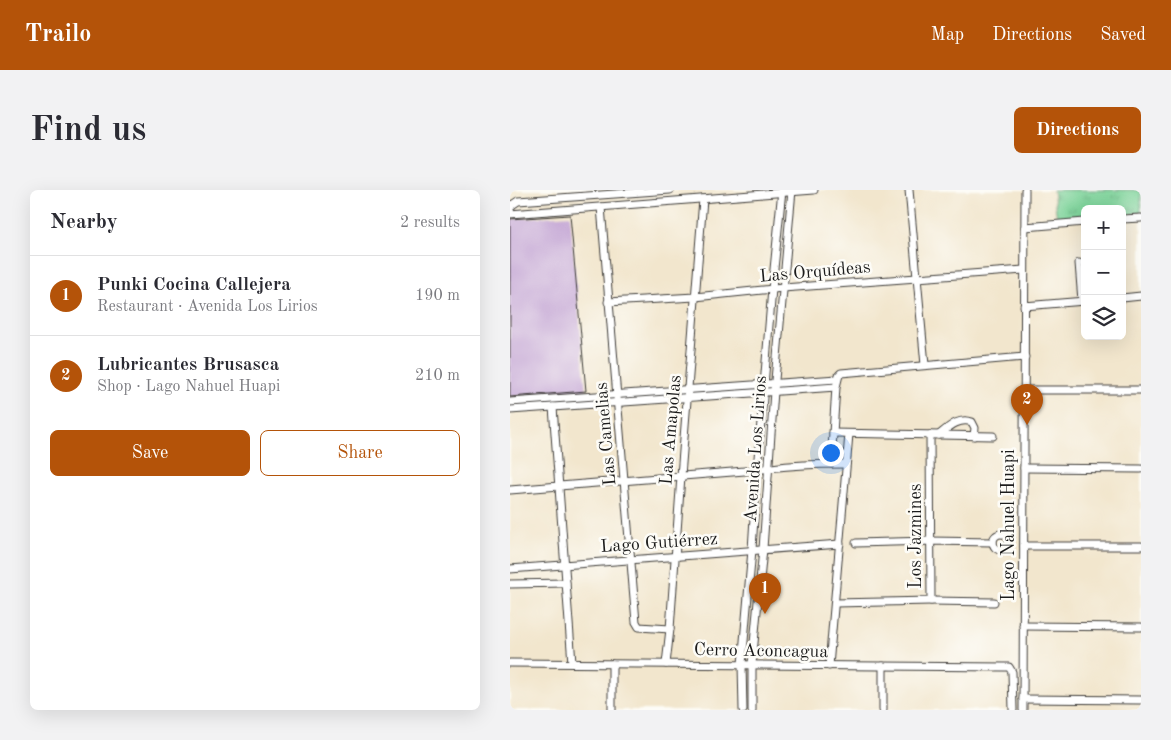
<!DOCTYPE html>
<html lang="en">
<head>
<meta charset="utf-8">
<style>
  body { margin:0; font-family:"Old Standard TT",serif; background:#f2f2f3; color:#2b2b33 }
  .controls { position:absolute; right:15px; top:15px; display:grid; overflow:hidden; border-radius:8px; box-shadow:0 5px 20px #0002 }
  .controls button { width:45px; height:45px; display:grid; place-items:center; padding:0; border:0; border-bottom:1px solid #e1e1e2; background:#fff; color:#2b2b33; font:25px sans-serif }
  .you { position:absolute; left:320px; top:262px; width:18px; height:18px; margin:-12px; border:4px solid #fff; border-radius:50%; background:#1a73e8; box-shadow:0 0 0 8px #1a73e833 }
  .badge { display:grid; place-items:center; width:32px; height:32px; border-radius:50%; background:#b45309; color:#fff; font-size:16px; font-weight:700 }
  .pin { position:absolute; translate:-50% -41px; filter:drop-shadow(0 1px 2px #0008) }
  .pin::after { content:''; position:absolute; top:26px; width:18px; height:15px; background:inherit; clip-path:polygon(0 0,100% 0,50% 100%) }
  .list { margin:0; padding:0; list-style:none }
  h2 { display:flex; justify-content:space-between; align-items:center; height:65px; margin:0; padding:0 20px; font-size:21px }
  h2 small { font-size:16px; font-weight:400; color:#7c7c81 }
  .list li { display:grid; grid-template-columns:32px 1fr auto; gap:15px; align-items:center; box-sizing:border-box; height:80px; padding:0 20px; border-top:1px solid #e1e1e2 }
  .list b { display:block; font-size:19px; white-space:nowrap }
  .list p { margin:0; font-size:16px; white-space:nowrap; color:#7c7c81 }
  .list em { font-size:16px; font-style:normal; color:#7c7c81 }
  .actions { display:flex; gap:10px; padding:15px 20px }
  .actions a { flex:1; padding:11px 0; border:1px solid #b45309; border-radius:8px; text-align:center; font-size:18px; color:#b45309 }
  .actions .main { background:#b45309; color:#fff }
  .icon { flex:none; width:28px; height:28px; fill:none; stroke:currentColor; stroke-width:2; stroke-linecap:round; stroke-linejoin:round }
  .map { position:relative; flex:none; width:631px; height:520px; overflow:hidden; border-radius:8px }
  header { display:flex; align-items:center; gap:30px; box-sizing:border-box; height:70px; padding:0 25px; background:#b45309; color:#fff }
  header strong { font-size:24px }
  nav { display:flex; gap:28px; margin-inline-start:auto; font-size:18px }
  .intro { display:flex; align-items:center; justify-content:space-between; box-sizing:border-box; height:120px; padding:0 30px }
  h1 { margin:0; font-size:35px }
  .button { padding:12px 22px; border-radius:8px; background:#b45309; color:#fff; font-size:18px; font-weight:700 }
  main { display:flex; gap:30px; padding:0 30px }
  aside { flex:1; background:#fff; border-radius:8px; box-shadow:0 5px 20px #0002 }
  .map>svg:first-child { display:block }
  .grass { fill:url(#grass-tufts); stroke:#4a765a }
  .building { fill:#c6a9d6 }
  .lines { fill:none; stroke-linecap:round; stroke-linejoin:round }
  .minor-casing { stroke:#3c3a37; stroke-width:9 }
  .minor { stroke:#fff; stroke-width:7 }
  .labels { text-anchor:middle; stroke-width:5; stroke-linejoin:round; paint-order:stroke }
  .street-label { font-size:18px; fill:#1c1c1c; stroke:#fdfcf7 }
</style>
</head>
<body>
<header>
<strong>Trailo</strong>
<nav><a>Map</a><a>Directions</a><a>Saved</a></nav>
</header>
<div class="intro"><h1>Find us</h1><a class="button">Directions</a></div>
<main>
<aside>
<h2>Nearby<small>2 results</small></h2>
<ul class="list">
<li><span class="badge">1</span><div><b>Punki Cocina Callejera</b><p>Restaurant · Avenida Los Lirios</p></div><em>190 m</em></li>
<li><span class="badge">2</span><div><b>Lubricantes Brusasca</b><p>Shop · Lago Nahuel Huapi</p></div><em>210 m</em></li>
</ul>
<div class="actions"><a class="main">Save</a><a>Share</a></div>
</aside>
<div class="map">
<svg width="631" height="520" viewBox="0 0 631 520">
  <defs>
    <pattern id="grass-tufts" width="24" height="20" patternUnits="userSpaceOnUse" patternTransform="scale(1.25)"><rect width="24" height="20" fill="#79d197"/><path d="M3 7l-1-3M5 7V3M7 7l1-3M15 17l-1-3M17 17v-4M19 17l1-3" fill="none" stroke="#68b382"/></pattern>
  </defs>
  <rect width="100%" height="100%" fill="#fdfcf7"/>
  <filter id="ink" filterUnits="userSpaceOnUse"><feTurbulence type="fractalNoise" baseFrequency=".02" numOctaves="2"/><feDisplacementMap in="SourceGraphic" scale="10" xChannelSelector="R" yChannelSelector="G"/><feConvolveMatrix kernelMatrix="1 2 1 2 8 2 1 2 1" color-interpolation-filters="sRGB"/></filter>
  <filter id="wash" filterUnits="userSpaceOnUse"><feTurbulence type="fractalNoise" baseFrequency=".0096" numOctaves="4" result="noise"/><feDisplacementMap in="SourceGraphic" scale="20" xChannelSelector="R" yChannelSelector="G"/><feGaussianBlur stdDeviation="1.12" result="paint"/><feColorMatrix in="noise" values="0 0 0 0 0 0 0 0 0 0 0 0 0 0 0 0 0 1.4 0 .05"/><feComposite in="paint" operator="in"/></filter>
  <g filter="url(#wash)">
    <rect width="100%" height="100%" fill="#f2e6cd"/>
    <!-- grass -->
    <path class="grass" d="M 543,0 L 631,0 L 631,23 L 612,25 L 612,19 L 575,19 L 575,27 L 547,29 Z"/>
    <g id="blocks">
      <!-- building -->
      <path class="building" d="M 60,25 L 76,201 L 0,207 L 0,29 Z"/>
    </g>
  </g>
  <g filter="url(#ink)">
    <use href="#blocks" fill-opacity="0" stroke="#3c3a37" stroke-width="1"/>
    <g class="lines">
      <defs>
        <g id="minor">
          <path d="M 399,0 L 415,175"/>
          <path d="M 91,17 L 126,432 L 129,437 L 160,439"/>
          <path d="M 0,19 L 2,15 L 8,11 L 160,0"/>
          <path d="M 0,24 L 304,0"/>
          <path d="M 612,29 L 631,28"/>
          <path d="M 515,37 L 575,32"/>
          <path d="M 569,73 L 572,111"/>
          <path d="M 612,108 L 631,106"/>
          <path d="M 98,112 L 185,107 L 273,98 L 514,80"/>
          <path d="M 514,116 L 575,111"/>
          <path d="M 514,200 L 631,200"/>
          <path d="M 0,212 L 327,189"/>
          <path d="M 43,217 L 62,473"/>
          <path d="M 0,220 L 326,197 L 329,185 L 331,183 L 515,167"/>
          <path d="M 323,243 L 483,246"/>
          <path d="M 429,245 C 439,237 449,227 462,232 L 465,238 L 464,246"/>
          <path d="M 321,274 L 326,197"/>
          <path d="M 514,278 L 631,279"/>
          <path d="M 0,300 L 247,280 C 276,275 307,274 336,274"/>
          <circle cx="491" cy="352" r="8"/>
          <path d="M 346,353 L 420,351 L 483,352"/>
          <path d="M 514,356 L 631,356"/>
          <path d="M 0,379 L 330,354"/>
          <path d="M 0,394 L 56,393"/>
          <path d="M 421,411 L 484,412"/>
          <path d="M 325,413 L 421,411 L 420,245"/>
          <path d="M 513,436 L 631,437"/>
          <path d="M 0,473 L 495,477 L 499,477 L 502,482 L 503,520"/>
          <path d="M 156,474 L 160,439 L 171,286 L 193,9"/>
          <path d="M 319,476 L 339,244"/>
          <path d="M 373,476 L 373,520"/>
          <path d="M 513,509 L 631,510"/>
          <path d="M 102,520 L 102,474"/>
          <path d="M 233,520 L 232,474 L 242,360 L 247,280 L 262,99 L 272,0"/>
          <path d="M 242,520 L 242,474 L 253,359 L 264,201 L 282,0"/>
          <path d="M 513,520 L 515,0"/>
        </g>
      </defs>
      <!-- minor casing -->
      <use href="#minor" class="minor-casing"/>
      <!-- minor -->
      <use href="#minor" class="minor"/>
    </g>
  </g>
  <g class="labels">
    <!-- street labels -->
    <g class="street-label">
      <text transform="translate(305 81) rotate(-5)" y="6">Las Orquídeas</text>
      <text transform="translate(160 240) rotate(-85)" y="6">Las Amapolas</text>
      <text transform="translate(95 244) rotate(-95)" y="6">Las Camelias</text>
      <text transform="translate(245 259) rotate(-86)" y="6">Avenida Los Lirios</text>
      <text transform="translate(498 335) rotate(-90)" y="6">Lago Nahuel Huapi</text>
      <text transform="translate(405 346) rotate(-90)" y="6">Los Jazmines</text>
      <text transform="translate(149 352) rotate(-4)" y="6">Lago Gutiérrez</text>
      <text transform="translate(251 460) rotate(1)" y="6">Cerro Aconcagua</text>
    </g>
  </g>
</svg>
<div class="controls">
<button>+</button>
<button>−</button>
<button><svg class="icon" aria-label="layers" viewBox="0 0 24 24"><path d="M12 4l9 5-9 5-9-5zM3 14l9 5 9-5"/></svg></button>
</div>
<div class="you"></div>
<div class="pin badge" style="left:255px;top:424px">1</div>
<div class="pin badge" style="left:517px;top:235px">2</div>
</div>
</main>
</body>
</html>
